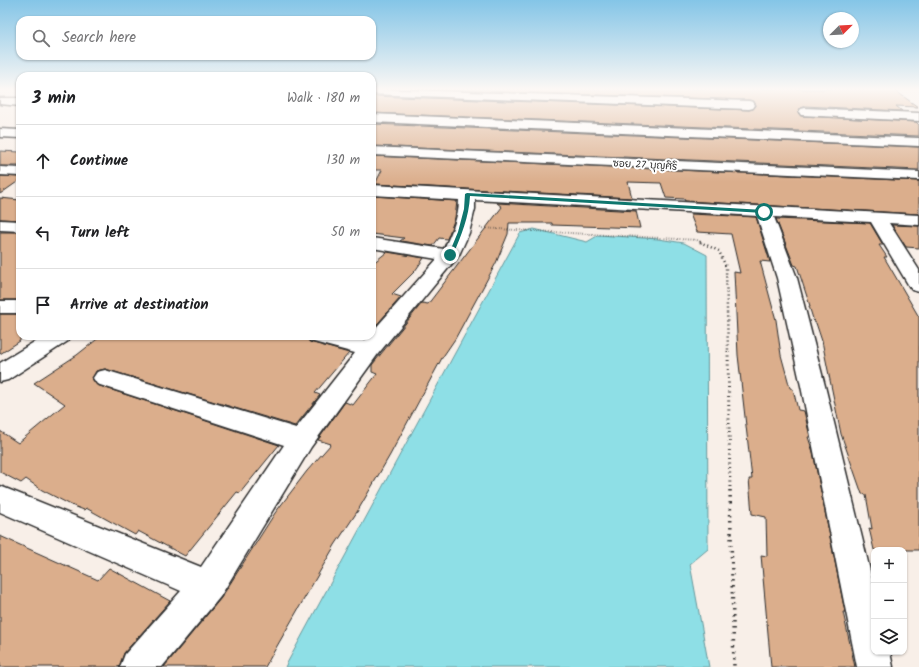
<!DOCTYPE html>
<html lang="en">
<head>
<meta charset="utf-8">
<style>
  body { margin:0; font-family:Kalam,"Playpen Sans Thai",sans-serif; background:#f2f2f2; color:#202124 }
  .controls { position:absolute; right:12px; bottom:12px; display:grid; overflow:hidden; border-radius:8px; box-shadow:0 1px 3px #0004 }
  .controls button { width:36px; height:36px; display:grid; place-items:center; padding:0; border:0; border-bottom:1px solid #e0e0e0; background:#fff; color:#202124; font:20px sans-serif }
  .compass { position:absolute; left:823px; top:12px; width:36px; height:36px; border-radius:50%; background:#fff; box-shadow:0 1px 3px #0004; rotate:66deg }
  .stop { position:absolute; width:12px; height:12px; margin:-9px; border:3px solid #0f766e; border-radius:50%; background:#fff }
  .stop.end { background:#0f766e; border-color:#fff; box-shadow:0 1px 4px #0008 }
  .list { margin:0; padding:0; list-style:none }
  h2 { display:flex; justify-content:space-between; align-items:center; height:52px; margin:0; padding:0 16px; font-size:17px }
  h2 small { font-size:13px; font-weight:400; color:#757577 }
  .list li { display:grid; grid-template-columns:26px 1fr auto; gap:12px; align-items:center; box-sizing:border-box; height:72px; padding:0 16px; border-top:1px solid #e0e0e0 }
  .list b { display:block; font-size:15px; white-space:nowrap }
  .list em { font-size:13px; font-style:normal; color:#757577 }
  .icon { flex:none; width:22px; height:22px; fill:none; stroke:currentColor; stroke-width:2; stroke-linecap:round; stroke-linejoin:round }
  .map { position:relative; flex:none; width:919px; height:667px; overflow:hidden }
  .search { position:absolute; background:#fff; box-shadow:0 1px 3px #0004; left:16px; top:16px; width:360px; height:44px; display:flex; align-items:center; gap:10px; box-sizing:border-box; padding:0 14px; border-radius:12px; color:#757577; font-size:15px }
  .panel { position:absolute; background:#fff; box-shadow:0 1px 3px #0004; left:16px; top:72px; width:360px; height:268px; border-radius:12px }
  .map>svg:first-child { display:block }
  .water { fill:#8edfe6; stroke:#66979b }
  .building { fill:#dbae8c; stroke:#2b2b2b }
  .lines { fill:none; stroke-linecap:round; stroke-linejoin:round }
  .minor-casing { stroke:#2b2b2b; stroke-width:3 }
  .path-far3 { stroke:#2b2b2b; stroke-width:2; stroke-dasharray:0.5 2; stroke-linecap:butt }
  .path-far2 { stroke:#2b2b2b; stroke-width:2.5; stroke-dasharray:1 3; stroke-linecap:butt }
  .path-far1 { stroke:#2b2b2b; stroke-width:3; stroke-dasharray:1 3.5; stroke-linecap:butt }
  .path { stroke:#2b2b2b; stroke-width:3.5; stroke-dasharray:1.5 4.5; stroke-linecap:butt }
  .minor { fill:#fff; fill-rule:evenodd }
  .route { fill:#0f766e }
  .labels { text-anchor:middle; stroke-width:4; stroke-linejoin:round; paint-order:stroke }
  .far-street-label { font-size:10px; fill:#2b2b2b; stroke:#fff }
</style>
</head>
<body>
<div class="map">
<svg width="919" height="667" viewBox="0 0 919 667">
  <rect width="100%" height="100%" fill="#f8efe8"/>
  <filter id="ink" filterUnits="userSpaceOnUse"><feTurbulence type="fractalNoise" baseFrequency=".025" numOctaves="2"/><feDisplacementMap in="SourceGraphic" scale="8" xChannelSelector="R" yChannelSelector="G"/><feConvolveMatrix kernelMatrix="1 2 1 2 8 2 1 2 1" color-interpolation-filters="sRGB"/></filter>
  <g filter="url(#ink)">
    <!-- water -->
    <path class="water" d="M 534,229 L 587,242 L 599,235 L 658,239 L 684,243 L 707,255 L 708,549 L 690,564 L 709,667 L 285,667 L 520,233 Z"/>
    <!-- building -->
    <g class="building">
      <path d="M 410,89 L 893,89 L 918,107 L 896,106 L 902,111 L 805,106 L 800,108 L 798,113 L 801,116 L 916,122 L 919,125 L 919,136 L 372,113 L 372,96 L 749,110 L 753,109 L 756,106 L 754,101 L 749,100 Z"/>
      <path d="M 372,124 L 919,147 L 919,170 L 372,146 Z"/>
      <path d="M 0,151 L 20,152 L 20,166 L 0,166 Z"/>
      <path d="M 372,156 L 919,181 L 919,214 L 685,201 L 684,199 L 666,198 L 661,183 L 628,182 L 632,198 L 375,184 L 382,170 L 372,170 Z"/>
      <path d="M 0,176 L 20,177 L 20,180 L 0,194 Z"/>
      <path d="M 372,196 L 457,201 L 455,218 L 447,239 L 439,238 L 433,246 L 400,241 L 404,238 L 372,234 Z"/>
      <path d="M 0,198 L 20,200 L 20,220 L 0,219 Z"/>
      <path d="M 497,203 L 636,211 L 640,228 L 552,225 L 552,223 L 509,223 L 508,234 L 496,263 L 455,339 L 442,358 L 390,455 L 357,512 L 335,545 L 265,667 L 164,667 L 221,598 L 275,513 L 307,471 L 331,444 L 318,440 L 345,402 L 353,405 L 377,374 L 372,372 L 372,365 L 422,303 L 428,304 L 502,207 Z"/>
      <path d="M 690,214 L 756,217 L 770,262 L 760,261 L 776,320 L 781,355 L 790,388 L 793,389 L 798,410 L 804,411 L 810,437 L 808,437 L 813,452 L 845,612 L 843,612 L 855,667 L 771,667 L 761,555 L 767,556 L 766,517 L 752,514 L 749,479 L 752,479 L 738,355 L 734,272 L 740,273 L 731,234 L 697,232 Z"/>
      <path d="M 776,219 L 870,223 L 883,245 L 879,245 L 887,257 L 884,257 L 919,317 L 919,550 L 874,550 L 869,528 L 872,529 L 866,495 L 862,494 L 841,434 L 822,341 L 816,323 L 814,322 L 809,306 L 810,306 L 797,266 L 794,265 Z"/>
      <path d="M 892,225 L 919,226 L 919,248 L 906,247 Z"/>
      <rect x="0" y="232" width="20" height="68"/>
      <path d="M 387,252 L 424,258 L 415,271 L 392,294 L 401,297 L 372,330 L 372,264 Z"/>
      <path d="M 0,314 L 20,314 L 20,341 L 0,354 Z"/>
      <path d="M 101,336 L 306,336 L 310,342 L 349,353 L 315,393 L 320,395 L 295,426 L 105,369 L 96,371 L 92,379 L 97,385 L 279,445 L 240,493 L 237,492 L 185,556 L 138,531 L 135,535 L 86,508 L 84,510 L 71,505 L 42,490 L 26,479 L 21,483 L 0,472 L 0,431 L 18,443 L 65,404 L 34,383 L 77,355 Z"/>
      <path d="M 0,536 L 98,580 L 109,568 L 170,601 L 124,653 L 119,667 L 0,667 Z"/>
    </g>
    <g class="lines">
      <defs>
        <g id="minor">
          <path d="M 372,89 L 749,101 L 753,102 L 755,105 L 753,108 L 749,109 L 372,94 Z"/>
          <path d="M 0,98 L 20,98 L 20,106 L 0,104 Z"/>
          <path d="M 805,108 L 919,113 L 919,121 L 801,115 L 799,112 L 801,109 Z"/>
          <path d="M 372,114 L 919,138 L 919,146 L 372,122 Z"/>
          <path d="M 0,129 L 20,130 L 20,138 L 0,137 Z"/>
          <path d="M 372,147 L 919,172 L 919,180 L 372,155 Z"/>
          <path d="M 0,167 L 20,168 L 20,176 L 0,175 Z"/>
          <path d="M 372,185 L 919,215 L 919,225 L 889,223 L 919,270 L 919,292 L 912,290 L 909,286 L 871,222 L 774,217 L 797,278 L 825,386 L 874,587 L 874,652 L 890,652 L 893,667 L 857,667 L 801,386 L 777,278 L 757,216 L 475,200 L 475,209 L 469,233 L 459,255 L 378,354 L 311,447 L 220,597 L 162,667 L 120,667 L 125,654 L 181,591 L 0,512 L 0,486 L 201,567 L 284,445 L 97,384 L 93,378 L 97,372 L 105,370 L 296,428 L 355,353 L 310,341 L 307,336 L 347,336 L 365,340 L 369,336 L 372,336 L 372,332 L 437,259 L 372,248 L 372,238 L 444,249 C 451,233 459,217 459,200 L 372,195 Z"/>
          <path d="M 0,220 L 20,221 L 20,231 L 0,230 Z"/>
          <rect x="0" y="301" width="20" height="12"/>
          <path d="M 44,336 L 71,336 L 68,341 L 8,380 L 0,382 L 0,363 Z"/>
        </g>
      </defs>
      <!-- minor casing -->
      <use href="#minor" class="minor-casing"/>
      <!-- path-far3 -->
      <path class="path-far3" d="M 480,228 L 697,240 L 702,243"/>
      <!-- path-far2 -->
      <path class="path-far2" d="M 700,242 L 719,251 L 726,267 L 728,352"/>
      <!-- path-far1 -->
      <path class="path-far1" d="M 728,351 L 730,491"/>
      <!-- path -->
      <path class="path" d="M 730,490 L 734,667"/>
      <!-- minor -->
      <use href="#minor" class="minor"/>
    </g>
  </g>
  <!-- sky -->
  <linearGradient id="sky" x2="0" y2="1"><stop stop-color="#84c5e7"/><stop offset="0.49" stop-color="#fcf8f5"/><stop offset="1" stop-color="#fcf8f5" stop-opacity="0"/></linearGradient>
  <rect width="919" height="182" fill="url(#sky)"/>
  <!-- route -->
  <path class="route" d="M 467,193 L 764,210 L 767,212 L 764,213 L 470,196 C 469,217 461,236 453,255 L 448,256 L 458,232 L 464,209 L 465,194 Z"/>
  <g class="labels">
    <!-- far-street labels -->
    <g class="far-street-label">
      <text transform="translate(645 164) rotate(3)" y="4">ซอย 27 บุญศิริ</text>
    </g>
  </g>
</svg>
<div class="controls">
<button>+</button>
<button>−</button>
<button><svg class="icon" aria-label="layers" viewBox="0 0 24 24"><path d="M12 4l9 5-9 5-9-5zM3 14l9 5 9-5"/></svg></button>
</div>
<svg class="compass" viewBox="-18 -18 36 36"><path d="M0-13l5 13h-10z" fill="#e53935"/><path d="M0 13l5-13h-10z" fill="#757577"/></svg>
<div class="stop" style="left:764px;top:212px"></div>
<div class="stop end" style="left:450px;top:255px"></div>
<div class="search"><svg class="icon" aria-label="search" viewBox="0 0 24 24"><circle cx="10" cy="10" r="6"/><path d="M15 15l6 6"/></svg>Search here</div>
<section class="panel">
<h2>3 min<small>Walk · 180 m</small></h2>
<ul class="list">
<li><svg class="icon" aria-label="ahead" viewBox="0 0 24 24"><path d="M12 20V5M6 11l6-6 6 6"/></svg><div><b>Continue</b></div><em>130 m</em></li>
<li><svg class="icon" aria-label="left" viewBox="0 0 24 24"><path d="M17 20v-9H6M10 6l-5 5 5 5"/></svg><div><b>Turn left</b></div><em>50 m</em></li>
<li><svg class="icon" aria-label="arrive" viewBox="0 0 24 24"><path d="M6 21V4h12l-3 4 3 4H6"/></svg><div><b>Arrive at destination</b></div></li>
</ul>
</section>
</div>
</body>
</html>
